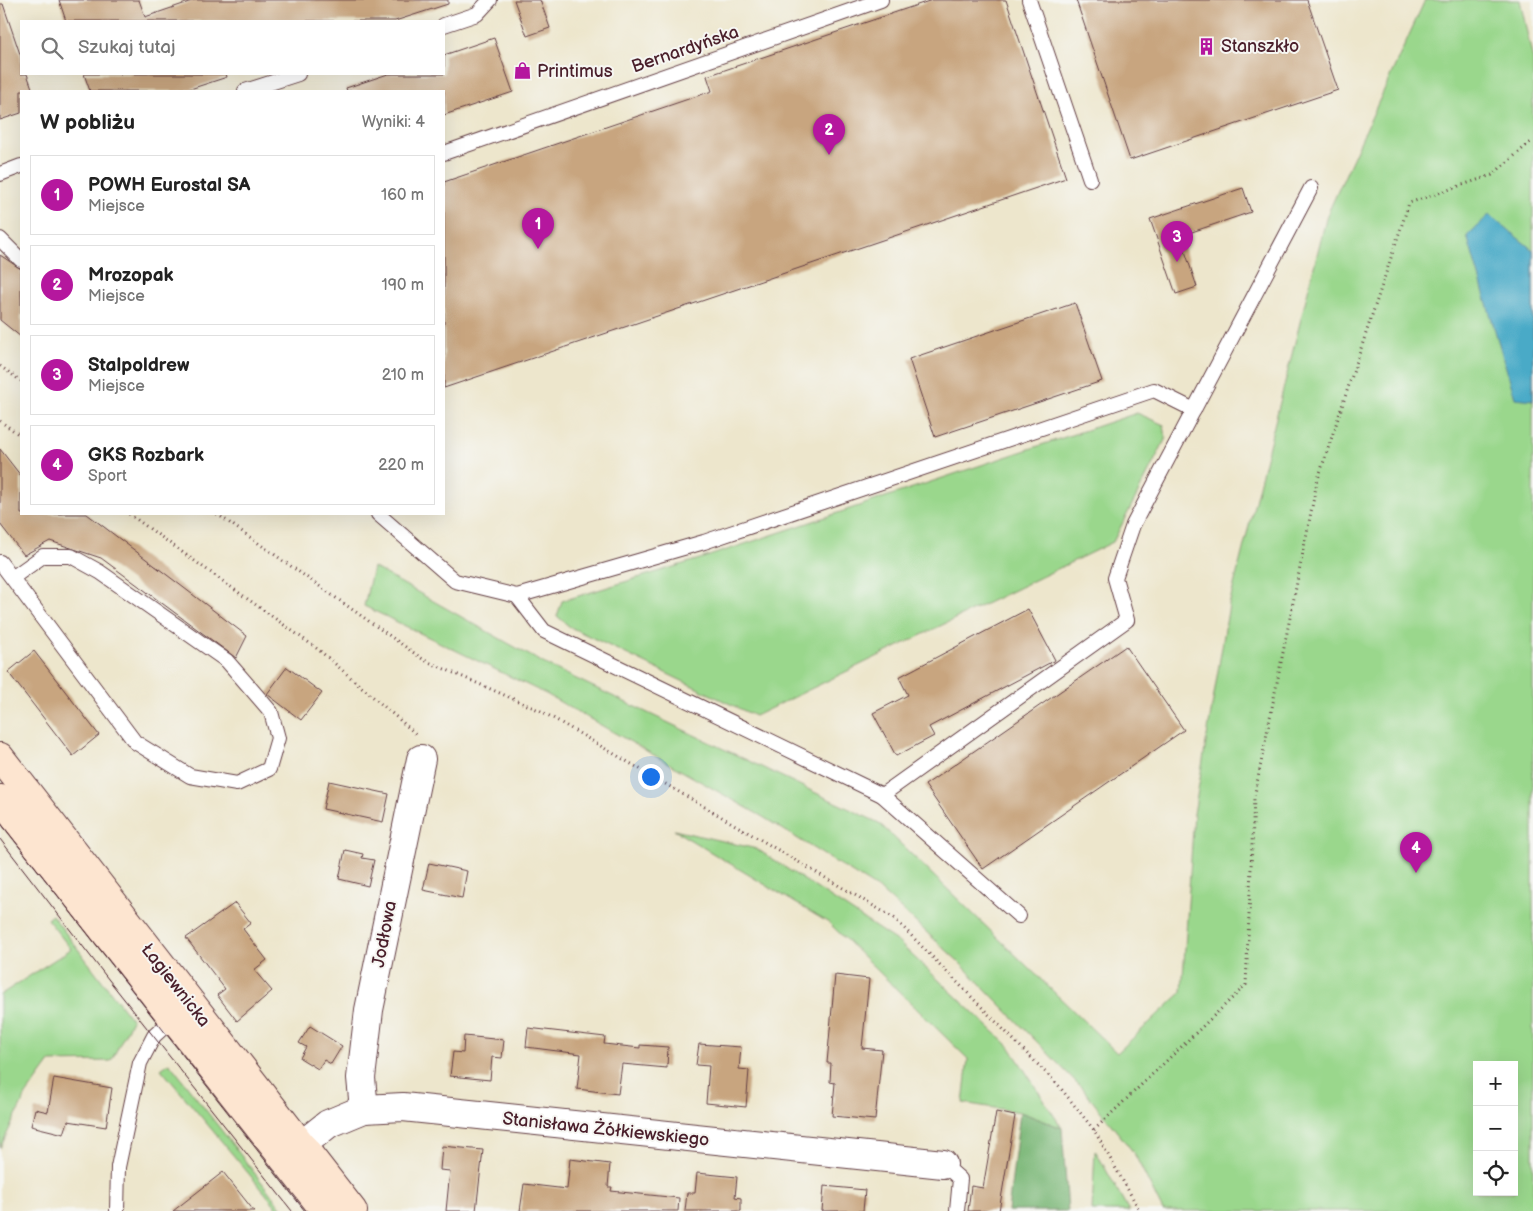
<!DOCTYPE html>
<html lang="pl">
<head>
<meta charset="utf-8">
<style>
  body { margin:0; font-family:"Balsamiq Sans",sans-serif; background:#f2f2f2; color:#222 }
  .controls { position:absolute; right:15px; bottom:15px; display:grid; overflow:hidden; border-radius:0px; box-shadow:0 5px 20px #0002 }
  .controls button { width:45px; height:45px; display:grid; place-items:center; padding:0; border:0; border-bottom:1px solid #e0e0e0; background:#fff; color:#222; font:25px sans-serif }
  .you { position:absolute; left:650px; top:776px; width:18px; height:18px; margin:-12px; border:4px solid #fff; border-radius:50%; background:#1a73e8; box-shadow:0 0 0 8px #1a73e833 }
  .badge { display:grid; place-items:center; width:32px; height:32px; border-radius:50%; background:#b5179e; color:#fff; font-size:16px; font-weight:700 }
  .pin { position:absolute; translate:-50% -41px; filter:drop-shadow(0 1px 2px #0008) }
  .pin::after { content:''; position:absolute; top:26px; width:18px; height:15px; background:inherit; clip-path:polygon(0 0,100% 0,50% 100%) }
  .list { margin:0; padding:0; list-style:none }
  h2 { display:flex; justify-content:space-between; align-items:center; height:65px; margin:0; padding:0 20px; font-size:21px }
  h2 small { font-size:16px; font-weight:400; color:#767676 }
  .list li { display:grid; grid-template-columns:32px 1fr auto; gap:15px; align-items:center; box-sizing:border-box; height:80px; margin:0 10px 10px; padding:0 10px; border:1px solid #e0e0e0; border-radius:0px }
  .list b { display:block; font-size:19px; white-space:nowrap }
  .list p { margin:0; font-size:16px; white-space:nowrap; color:#767676 }
  .list em { font-size:16px; font-style:normal; color:#767676 }
  .icon { flex:none; width:28px; height:28px; fill:none; stroke:currentColor; stroke-width:2; stroke-linecap:round; stroke-linejoin:round }
  .map { position:relative; flex:none; width:1533px; height:1211px; overflow:hidden }
  .search { position:absolute; background:#fff; box-shadow:0 5px 20px #0002; left:20px; top:20px; width:425px; height:55px; display:flex; align-items:center; gap:12px; box-sizing:border-box; padding:0 18px; border-radius:0px; color:#767676; font-size:19px }
  .panel { position:absolute; background:#fff; box-shadow:0 5px 20px #0002; left:20px; top:90px; width:425px; height:425px; border-radius:0px }
  .map>svg:first-child { display:block }
  .green { fill:#9ad78c; stroke:#727b5c; fill-rule:evenodd }
  .forest { fill:#7bb878; stroke:#626c52 }
  .water { fill:#48aac7; stroke:#496479 }
  .building { fill:#c8a57f }
  .lines { fill:none; stroke-linecap:round; stroke-linejoin:round }
  .service-casing { stroke:#623d43; stroke-width:16 }
  .minor-casing { stroke:#623d43; stroke-width:30 }
  .secondary-casing { stroke:#623d43; stroke-width:30 }
  .path { stroke:#623d43; stroke-width:3; stroke-dasharray:1 4; stroke-linecap:butt }
  .service { stroke:#fff; stroke-width:14 }
  .minor { stroke:#fff; stroke-width:28 }
  .secondary { stroke:#fde5d0; stroke-width:28 }
  .tram { stroke:#4a1f2b; stroke-width:1 }
  .labels { text-anchor:middle; stroke-width:4; stroke-linejoin:round; paint-order:stroke }
  .poi-label { font-size:18px; fill:#4a1f2b; stroke:#f6f6f2; text-anchor:start }
  .street-label { font-size:18px; fill:#4a1f2b; stroke:#f6f6f2 }
</style>
</head>
<body>
<div class="map">
<svg width="1533" height="1211" viewBox="0 0 1533 1211">
  <rect width="100%" height="100%" fill="#f6f6f2"/>
  <filter id="ink" filterUnits="userSpaceOnUse"><feTurbulence type="fractalNoise" baseFrequency=".02" numOctaves="2"/><feDisplacementMap in="SourceGraphic" scale="10" xChannelSelector="R" yChannelSelector="G"/><feConvolveMatrix kernelMatrix="1 2 1 2 8 2 1 2 1" color-interpolation-filters="sRGB"/></filter>
  <filter id="wash" filterUnits="userSpaceOnUse"><feTurbulence type="fractalNoise" baseFrequency=".0096" numOctaves="4" result="noise"/><feDisplacementMap in="SourceGraphic" scale="20" xChannelSelector="R" yChannelSelector="G"/><feGaussianBlur stdDeviation="1.12" result="paint"/><feColorMatrix in="noise" values="0 0 0 0 0 0 0 0 0 0 0 0 0 0 0 0 0 1.4 0 .05"/><feComposite in="paint" operator="in"/></filter>
  <g filter="url(#wash)">
    <rect width="100%" height="100%" fill="#ede6cc"/>
    <!-- green -->
    <g class="green">
      <path d="M 1425,0 L 1520,0 L 1533,60 L 1533,1211 L 1163,1211 L 1134,1153 L 1082,1088 L 957,960 L 880,890 L 763,817 L 546,694 L 364,606 L 373,567 L 545,664 L 879,823 L 1117,1053 L 1182,992 L 1194,814 L 1229,605 L 1327,215 ZM 1477,1065 L 1514,1065 L 1514,1192 L 1477,1192 Z"/>
      <path d="M 1137,413 L 1164,425 L 1166,438 L 1113,542 L 755,716 L 570,627 L 557,616 L 562,601 L 703,558 Z"/>
      <path d="M 674,830 L 757,849 L 898,942 L 1009,1046 L 1062,1128 L 1020,1112 L 963,1103 L 968,1059 L 829,923 Z"/>
      <path d="M 52,915 L 132,1020 L 111,1061 L 50,1062 L 26,1095 L 0,1148 L 0,995 L 71,949 L 47,919 Z"/>
      <path d="M 169,1063 L 171,1065 L 284,1211 L 280,1211 L 161,1069 Z"/>
      <path d="M 1095,1150 L 1129,1211 L 1092,1211 Z"/>
    </g>
    <!-- forest -->
    <path class="forest" d="M 1020,1112 L 1062,1128 L 1068,1211 L 1008,1211 Z"/>
    <!-- water -->
    <path class="water" d="M 1489,215 L 1533,250 L 1533,400 L 1515,398 L 1467,236 Z"/>
    <g id="blocks">
      <!-- building -->
      <g class="building">
        <path d="M 59,0 L 139,0 L 145,17 L 195,0 L 448,0 L 448,4 L 395,21 L 66,21 Z"/>
        <path d="M 514,0 L 540,0 L 550,28 L 527,36 Z"/>
        <path d="M 932,0 L 1006,0 L 1066,178 L 444,388 L 444,182 L 712,91 L 707,76 Z"/>
        <path d="M 1076,0 L 1307,0 L 1338,90 L 1130,160 Z"/>
        <path d="M 0,4 L 3,4 L 21,57 L 21,74 L 27,74 L 33,91 L 21,91 L 21,113 L 0,120 Z"/>
        <path d="M 494,38 L 513,92 L 444,115 L 444,91 L 347,91 L 346,88 L 388,74 L 444,74 L 444,55 Z"/>
        <path d="M 84,74 L 226,74 L 227,77 L 184,91 L 90,91 Z"/>
        <path d="M 1243,188 L 1251,212 L 1180,236 L 1197,287 L 1176,294 L 1150,219 Z"/>
        <path d="M 0,255 L 21,269 L 21,337 L 0,320 Z"/>
        <path d="M 1075,303 L 1102,381 L 935,437 L 909,359 Z"/>
        <path d="M 0,449 L 21,476 L 21,514 L 87,514 L 247,636 L 236,658 L 101,558 L 50,541 L 24,555 L 0,524 Z"/>
        <path d="M 1028,609 L 1055,660 L 929,727 L 934,736 L 896,756 L 873,713 L 908,695 L 899,677 Z"/>
        <path d="M 1126,646 L 1184,730 L 983,869 L 925,785 Z"/>
        <path d="M 34,651 L 99,735 L 73,756 L 8,672 Z"/>
        <path d="M 287,667 L 322,693 L 301,720 L 267,694 Z"/>
        <path d="M 329,781 L 389,794 L 383,822 L 323,809 Z"/>
        <path d="M 345,850 L 363,854 L 362,858 L 374,860 L 368,886 L 339,879 Z"/>
        <path d="M 429,863 L 467,871 L 462,898 L 423,890 Z"/>
        <path d="M 235,903 L 251,923 L 243,929 L 267,960 L 254,970 L 272,991 L 237,1021 L 217,995 L 225,989 L 186,938 Z"/>
        <path d="M 835,975 L 869,979 L 862,1048 L 882,1050 L 875,1120 L 832,1116 L 835,1083 L 830,1082 L 831,1063 L 827,1063 Z"/>
        <path d="M 310,1026 L 342,1046 L 331,1064 L 324,1060 L 318,1069 L 300,1058 L 306,1047 L 299,1043 Z"/>
        <path d="M 528,1028 L 605,1037 L 604,1044 L 640,1048 L 640,1045 L 668,1047 L 667,1068 L 622,1064 L 618,1094 L 577,1089 L 581,1054 L 526,1047 Z"/>
        <path d="M 464,1036 L 504,1040 L 502,1058 L 492,1057 L 490,1080 L 450,1076 L 453,1052 L 463,1053 Z"/>
        <path d="M 699,1044 L 741,1047 L 739,1069 L 749,1070 L 746,1107 L 706,1103 L 709,1066 L 696,1065 Z"/>
        <path d="M 54,1078 L 112,1088 L 106,1127 L 68,1121 L 64,1134 L 31,1126 L 35,1109 L 48,1112 Z"/>
        <path d="M 996,1112 L 1015,1116 L 999,1211 L 968,1211 L 971,1186 L 983,1188 Z"/>
        <path d="M 442,1146 L 483,1150 L 476,1211 L 446,1211 L 450,1171 L 440,1170 Z"/>
        <path d="M 570,1159 L 610,1164 L 608,1187 L 612,1187 L 611,1191 L 679,1198 L 678,1211 L 520,1211 L 524,1184 L 567,1189 Z"/>
        <path d="M 223,1172 L 254,1211 L 173,1211 Z"/>
        <path d="M 697,1173 L 737,1177 L 735,1197 L 741,1198 L 741,1211 L 685,1211 L 687,1193 L 695,1193 Z"/>
        <path d="M 824,1186 L 865,1190 L 863,1211 L 822,1211 Z"/>
      </g>
    </g>
  </g>
  <g filter="url(#ink)">
    <use href="#blocks" fill-opacity="0" stroke="#623d43" stroke-width="1"/>
    <g class="lines">
      <defs>
        <g id="service">
          <path d="M 1029,0 L 1090,179"/>
          <path d="M 444,25 L 477,14 L 490,0"/>
          <path d="M 245,91 L 298,74"/>
          <path d="M 444,153 L 881,0"/>
          <path d="M 0,174 L 21,166"/>
          <path d="M 0,239 L 21,260"/>
          <path d="M 378,514 L 455,581 L 517,596 L 704,542 L 1154,390 L 1194,410"/>
          <path d="M 0,562 L 135,742 L 190,776 L 237,784 L 269,769 L 278,738 L 271,712 L 227,661 L 100,572 L 71,556 L 43,556 L 12,578"/>
          <path d="M 517,596 L 544,631 L 882,795 L 1019,916"/>
          <path d="M 882,795 L 1127,620 L 1115,578 L 1133,525 L 1311,188"/>
          <path d="M 943,1164 L 960,1179 L 957,1211"/>
          <path d="M 117,1211 L 118,1167 L 140,1063 L 154,1036 L 176,1016"/>
        </g>
        <g id="minor">
          <path d="M 364,1109 L 361,1078 L 369,1010 L 421,759"/>
          <path d="M 284,1159 L 328,1124 L 364,1109 L 403,1107 L 943,1164"/>
        </g>
        <g id="secondary">
          <path d="M 0,757 L 353,1211"/>
          <path d="M 0,799 L 325,1211"/>
        </g>
      </defs>
      <!-- service casing -->
      <use href="#service" class="service-casing"/>
      <!-- minor casing -->
      <use href="#minor" class="minor-casing"/>
      <!-- secondary casing -->
      <use href="#secondary" class="secondary-casing"/>
      <!-- path -->
      <g class="path">
        <path d="M 0,366 L 21,381"/>
        <path d="M 0,421 L 21,436"/>
        <path d="M 129,514 L 319,650 L 417,735"/>
        <path d="M 217,514 L 424,660 L 541,711 L 894,918 L 1059,1086 L 1094,1130 L 1140,1211"/>
        <path d="M 1094,1130 L 1246,985 L 1254,798 L 1317,482 L 1409,203 L 1492,175 L 1533,140"/>
      </g>
      <!-- service -->
      <use href="#service" class="service"/>
      <!-- minor -->
      <use href="#minor" class="minor"/>
      <!-- secondary -->
      <use href="#secondary" class="secondary"/>
      <!-- tram -->
      <g class="tram">
        <path d="M 0,822 L 305,1211"/>
        <path d="M 0,839 L 105,975 L 292,1211"/>
      </g>
    </g>
  </g>
  <!-- icons -->
  <defs>
    <symbol id="building-bare" viewBox="-9 -9 18 18"><path d="M-4-6H4V6H1V3H-1V6H-4ZM-2.5-4.3h1.7v1.8h-1.7ZM.8-4.3h1.7v1.8H.8ZM-2.5-1h1.7V.8h-1.7ZM.8-1h1.7V.8H.8Z" fill="#b5179e" stroke="#f6f6f2" stroke-width="2.5" paint-order="stroke"/></symbol>
    <symbol id="shop-bare" viewBox="-9 -9 18 18"><path d="M-5-2.5h2.3a2.7 3.5 0 0 1 5.4 0H5L5.5 6h-11ZM-1.5-2.5h3a1.5 2.3 0 0 0-3 0Z" fill="#b5179e" stroke="#f6f6f2" stroke-width="2.5" paint-order="stroke"/></symbol>
  </defs>
  <g fill-rule="evenodd">
    <use href="#building-bare" x="1194" y="34" width="25" height="25"/>
    <use href="#shop-bare" x="510" y="58" width="25" height="25"/>
  </g>
  <g class="labels">
    <!-- poi labels -->
    <g class="poi-label">
      <text x="1221" y="52">Stanszkło</text>
      <text x="537" y="77">Printimus</text>
    </g>
    <!-- street labels -->
    <g class="street-label">
      <text transform="translate(685 49) rotate(-19)" y="6">Bernardyńska</text>
      <text transform="translate(384 934) rotate(-79)" y="6">Jodłowa</text>
      <text transform="translate(176 985) rotate(52)" y="6">Łagiewnicka</text>
      <text transform="translate(606 1129) rotate(6)" y="6">Stanisława Żółkiewskiego</text>
    </g>
  </g>
</svg>
<div class="controls">
<button>+</button>
<button>−</button>
<button><svg class="icon" aria-label="locate" viewBox="0 0 24 24"><circle cx="12" cy="12" r="6"/><path d="M12 2v4M12 18v4M2 12h4M18 12h4"/></svg></button>
</div>
<div class="you"></div>
<div class="pin badge" style="left:538px;top:249px">1</div>
<div class="pin badge" style="left:829px;top:155px">2</div>
<div class="pin badge" style="left:1177px;top:262px">3</div>
<div class="pin badge" style="left:1416px;top:873px">4</div>
<div class="search"><svg class="icon" aria-label="search" viewBox="0 0 24 24"><circle cx="10" cy="10" r="6"/><path d="M15 15l6 6"/></svg>Szukaj tutaj</div>
<section class="panel">
<h2>W pobliżu<small>Wyniki: 4</small></h2>
<ul class="list">
<li><span class="badge">1</span><div><b>POWH Eurostal SA</b><p>Miejsce</p></div><em>160 m</em></li>
<li><span class="badge">2</span><div><b>Mrozopak</b><p>Miejsce</p></div><em>190 m</em></li>
<li><span class="badge">3</span><div><b>Stalpoldrew</b><p>Miejsce</p></div><em>210 m</em></li>
<li><span class="badge">4</span><div><b>GKS Rozbark</b><p>Sport</p></div><em>220 m</em></li>
</ul>
</section>
</div>
</body>
</html>
